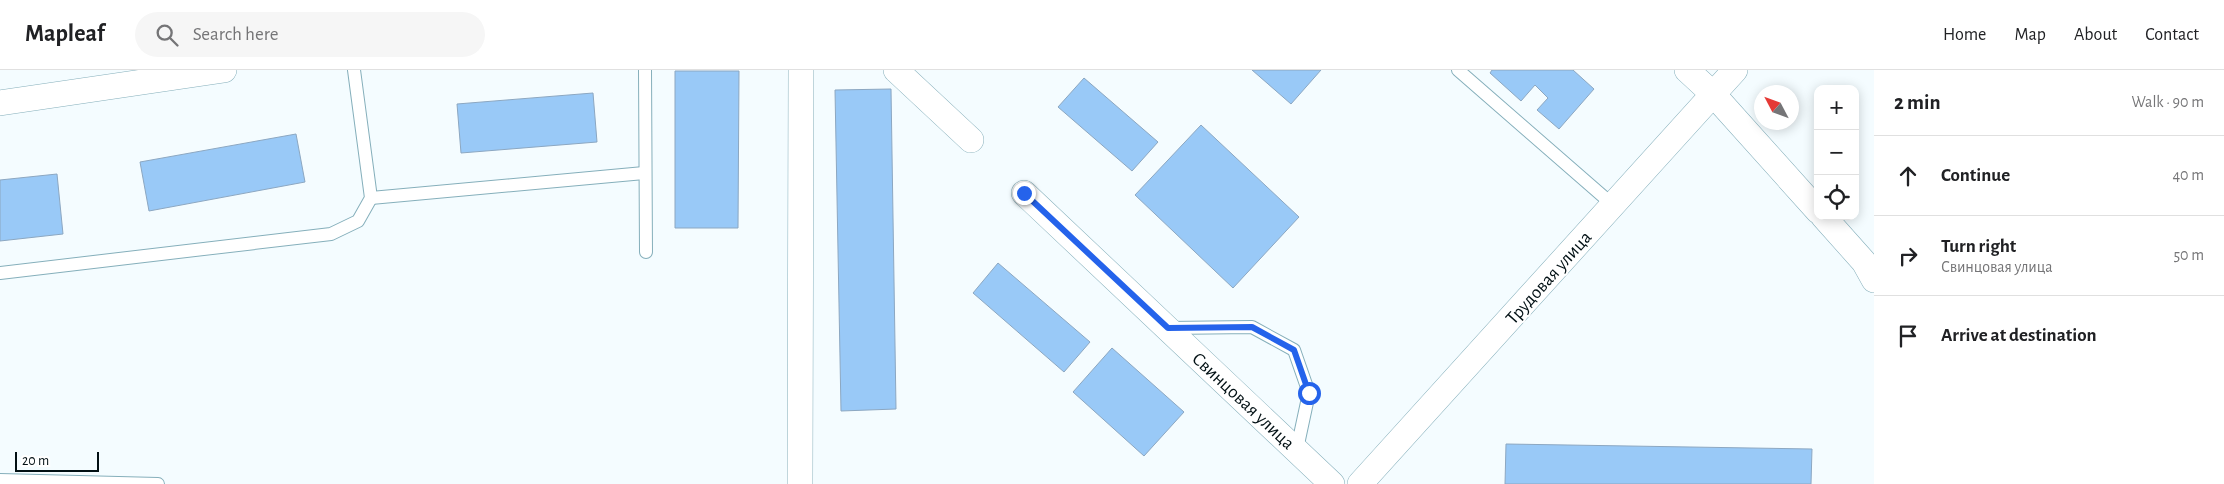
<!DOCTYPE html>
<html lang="en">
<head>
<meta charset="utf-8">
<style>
  body { margin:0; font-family:"Alegreya Sans",sans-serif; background:#f6f6f6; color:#202124 }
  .controls { position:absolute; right:15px; top:15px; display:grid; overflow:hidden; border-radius:10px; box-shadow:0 2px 12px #0003 }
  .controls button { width:45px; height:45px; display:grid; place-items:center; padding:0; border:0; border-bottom:1px solid #e0e0e0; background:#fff; color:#202124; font:25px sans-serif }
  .compass { position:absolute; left:1754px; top:15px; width:45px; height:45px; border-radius:50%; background:#fff; box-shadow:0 2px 12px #0003; rotate:311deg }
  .scale { position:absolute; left:15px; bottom:12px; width:84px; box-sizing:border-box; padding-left:5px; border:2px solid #021014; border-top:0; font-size:14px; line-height:18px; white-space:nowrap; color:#021014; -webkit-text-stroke:4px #fff; paint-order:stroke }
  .stop { position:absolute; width:15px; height:15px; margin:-11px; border:4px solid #2563eb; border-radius:50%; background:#fff }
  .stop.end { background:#2563eb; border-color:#fff; box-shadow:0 1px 5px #0008 }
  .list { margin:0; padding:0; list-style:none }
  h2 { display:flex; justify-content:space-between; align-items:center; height:65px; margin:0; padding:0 20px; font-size:21px }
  h2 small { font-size:16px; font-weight:400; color:#757577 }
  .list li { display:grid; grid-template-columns:32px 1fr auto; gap:15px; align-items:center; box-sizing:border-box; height:80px; padding:0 20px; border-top:1px solid #e0e0e0 }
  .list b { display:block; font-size:19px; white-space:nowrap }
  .list p { margin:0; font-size:16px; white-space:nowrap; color:#757577 }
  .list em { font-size:16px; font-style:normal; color:#757577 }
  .icon { flex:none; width:28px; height:28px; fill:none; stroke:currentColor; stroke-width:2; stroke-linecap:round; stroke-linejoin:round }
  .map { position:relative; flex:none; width:1874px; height:414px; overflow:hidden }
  header { display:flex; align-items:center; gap:30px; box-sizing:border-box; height:70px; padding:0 25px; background:#fff; border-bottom:1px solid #e0e0e0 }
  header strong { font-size:24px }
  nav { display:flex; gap:28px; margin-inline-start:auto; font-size:18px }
  .search { width:350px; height:45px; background:#f6f6f6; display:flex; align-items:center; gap:12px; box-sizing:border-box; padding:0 18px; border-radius:28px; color:#757577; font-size:19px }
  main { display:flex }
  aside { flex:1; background:#fff }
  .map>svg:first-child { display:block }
  .building { fill:#99c9f7; stroke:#8ca7c1 }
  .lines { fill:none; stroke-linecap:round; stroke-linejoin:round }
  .service-casing { stroke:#85afbb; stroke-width:14 }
  .minor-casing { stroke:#85afbb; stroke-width:26 }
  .service { stroke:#fff; stroke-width:12 }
  .minor { stroke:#fff; stroke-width:25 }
  .route { stroke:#2563eb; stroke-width:6 }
  .labels { text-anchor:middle; stroke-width:4; stroke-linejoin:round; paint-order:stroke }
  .street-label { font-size:19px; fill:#021014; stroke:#fff }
</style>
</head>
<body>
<header>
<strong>Mapleaf</strong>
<div class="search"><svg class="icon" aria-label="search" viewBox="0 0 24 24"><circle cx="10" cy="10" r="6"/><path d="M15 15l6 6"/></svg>Search here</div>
<nav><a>Home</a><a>Map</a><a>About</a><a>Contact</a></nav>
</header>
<main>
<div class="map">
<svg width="1874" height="414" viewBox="0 0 1874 414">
  <rect width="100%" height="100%" fill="#f4fcff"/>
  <!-- building -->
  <g class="building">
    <path d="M 1252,0 L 1321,0 L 1291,34 Z"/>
    <path d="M 1492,0 L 1573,0 L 1594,19 L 1559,59 L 1537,40 L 1548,28 L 1535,15 L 1521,31 L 1490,3 Z"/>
    <path d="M 675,1 L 739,1 L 738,158 L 675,158 Z"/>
    <path d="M 1084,8 L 1158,72 L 1132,101 L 1058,37 Z"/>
    <path d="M 891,19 L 896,339 L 841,341 L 835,20 Z"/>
    <path d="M 593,23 L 597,72 L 461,83 L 457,34 Z"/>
    <path d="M 1201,55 L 1299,147 L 1233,218 L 1135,125 Z"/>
    <path d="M 296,64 L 305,112 L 149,141 L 140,92 Z"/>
    <path d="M 57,104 L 63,164 L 0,171 L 0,110 Z"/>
    <path d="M 998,193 L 1090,272 L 1064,302 L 973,223 Z"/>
    <path d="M 1112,278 L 1184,342 L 1144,386 L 1073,322 Z"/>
    <path d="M 1506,374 L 1812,379 L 1811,414 L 1505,414 Z"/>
  </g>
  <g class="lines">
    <defs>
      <g id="service">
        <path d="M 645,0 L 646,182"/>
        <path d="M 1458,0 L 1613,135"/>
        <path d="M 371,128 L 644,103"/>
        <path d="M 0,203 L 331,164 L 358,151 L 371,128 L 354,0"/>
        <path d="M 1168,258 L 1252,257 L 1294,280 L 1309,323 L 1297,379"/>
        <path d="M 0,410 L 158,414"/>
      </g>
      <g id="minor">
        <path d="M 896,0 L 971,70"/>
        <path d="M 1687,0 L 1713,24 L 1818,141"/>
        <path d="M 0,33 L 224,0"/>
        <path d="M 1024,123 L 1332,414"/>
        <path d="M 1823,146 L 1864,192 L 1874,210"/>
        <path d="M 800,414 L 801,0"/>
        <path d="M 1360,414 L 1735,0"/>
      </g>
    </defs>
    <!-- service casing -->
    <use href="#service" class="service-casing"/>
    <!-- minor casing -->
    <use href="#minor" class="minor-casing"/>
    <!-- service -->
    <use href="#service" class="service"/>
    <!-- minor -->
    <use href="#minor" class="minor"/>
  </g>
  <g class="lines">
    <!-- route -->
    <path class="route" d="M 1024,123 L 1168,258 L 1252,257 L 1294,280 L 1309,323"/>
  </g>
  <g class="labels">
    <!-- street labels -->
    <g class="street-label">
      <text transform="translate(1548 207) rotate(-48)" y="7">Трудовая улица</text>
      <text transform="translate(1244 330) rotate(43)" y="7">Свинцовая улица</text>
    </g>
  </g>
</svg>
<div class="controls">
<button>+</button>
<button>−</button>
<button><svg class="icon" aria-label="locate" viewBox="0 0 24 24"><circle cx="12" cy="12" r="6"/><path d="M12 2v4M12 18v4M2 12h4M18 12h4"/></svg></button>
</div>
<svg class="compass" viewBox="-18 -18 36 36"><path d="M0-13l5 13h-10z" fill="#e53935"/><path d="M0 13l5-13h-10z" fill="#757577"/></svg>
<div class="scale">20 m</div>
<div class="stop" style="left:1309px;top:323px"></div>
<div class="stop end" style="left:1024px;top:123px"></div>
</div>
<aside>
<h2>2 min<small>Walk · 90 m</small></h2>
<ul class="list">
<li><svg class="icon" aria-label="ahead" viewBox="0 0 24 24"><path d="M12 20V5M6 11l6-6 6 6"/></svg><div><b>Continue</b></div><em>40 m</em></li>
<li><svg class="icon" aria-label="right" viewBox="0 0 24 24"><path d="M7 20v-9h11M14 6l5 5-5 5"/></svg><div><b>Turn right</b><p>Свинцовая улица</p></div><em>50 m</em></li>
<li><svg class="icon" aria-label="arrive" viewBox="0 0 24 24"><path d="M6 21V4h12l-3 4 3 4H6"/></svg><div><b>Arrive at destination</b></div></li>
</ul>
</aside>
</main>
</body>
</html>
